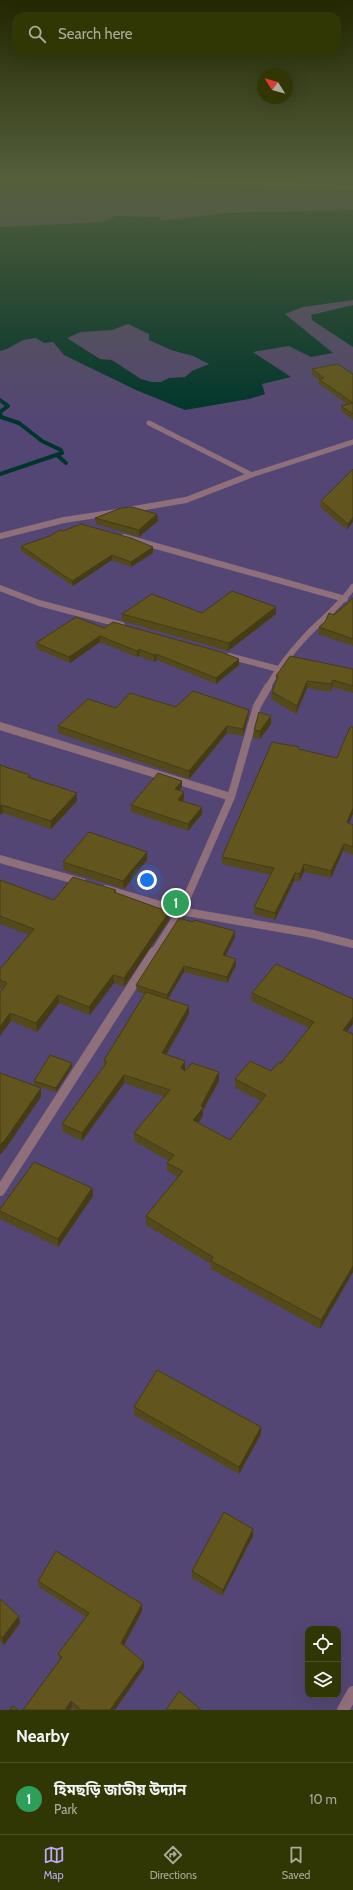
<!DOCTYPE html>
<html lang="en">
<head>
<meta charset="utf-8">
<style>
  body { margin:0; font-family:Cabin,"Noto Sans Bengali",sans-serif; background:#3d4213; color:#f1f3f6 }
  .controls { position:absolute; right:12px; bottom:12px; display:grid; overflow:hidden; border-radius:8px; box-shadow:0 4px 16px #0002 }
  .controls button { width:36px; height:36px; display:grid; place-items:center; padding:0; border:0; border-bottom:1px solid #4c5126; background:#313704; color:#f1f3f6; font:20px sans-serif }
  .compass { position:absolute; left:257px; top:68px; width:36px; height:36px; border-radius:50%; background:#313704; box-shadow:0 4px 16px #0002; rotate:307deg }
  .you { position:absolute; left:147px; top:880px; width:14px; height:14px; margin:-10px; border:3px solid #fff; border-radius:50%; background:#1a73e8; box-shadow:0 0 0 6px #1a73e833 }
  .badge { display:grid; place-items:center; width:26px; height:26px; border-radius:50%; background:#bea9f4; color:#fff; font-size:13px; font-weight:700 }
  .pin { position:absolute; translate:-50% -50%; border:2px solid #fff; box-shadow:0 1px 4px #0006 }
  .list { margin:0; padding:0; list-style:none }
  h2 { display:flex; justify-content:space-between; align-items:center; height:52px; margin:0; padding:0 16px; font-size:17px }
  h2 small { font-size:13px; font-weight:400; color:#a8ac9a }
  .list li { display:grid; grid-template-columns:26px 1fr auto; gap:12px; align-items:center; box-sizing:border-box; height:72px; padding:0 16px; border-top:1px solid #4c5126 }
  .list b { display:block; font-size:15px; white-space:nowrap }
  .list p { margin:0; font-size:13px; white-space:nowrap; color:#a8ac9a }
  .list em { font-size:13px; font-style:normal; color:#a8ac9a }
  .icon { flex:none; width:22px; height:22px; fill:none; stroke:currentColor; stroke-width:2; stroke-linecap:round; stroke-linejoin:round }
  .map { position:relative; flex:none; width:353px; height:1710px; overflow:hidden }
  .search { position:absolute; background:#313704; box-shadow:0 4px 16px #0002; left:12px; right:12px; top:12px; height:44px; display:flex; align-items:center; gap:10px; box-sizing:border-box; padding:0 14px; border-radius:12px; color:#a8ac9a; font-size:15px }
  .sheet { height:124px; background:#313704 }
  nav { display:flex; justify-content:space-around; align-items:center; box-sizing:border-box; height:56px; border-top:1px solid #4c5126; background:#313704; font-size:11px; color:#a8ac9a }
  nav a { display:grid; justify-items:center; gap:2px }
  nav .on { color:#bea9f4 }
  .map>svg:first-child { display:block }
  .green { fill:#544674; fill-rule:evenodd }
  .water { fill:#00352c; fill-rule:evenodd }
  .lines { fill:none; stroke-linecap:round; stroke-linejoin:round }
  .stream { stroke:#00352c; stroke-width:4 }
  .street-far4 { stroke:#8f6f7a; stroke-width:5 }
  .street-far3 { stroke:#8f6f7a; stroke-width:6 }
  .street-far2 { stroke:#8f6f7a; stroke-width:8 }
  .street-far1 { stroke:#8f6f7a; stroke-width:10 }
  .street { stroke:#8f6f7a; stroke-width:12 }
  .secondary { stroke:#b88697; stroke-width:4 }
  .wall { fill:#54491a }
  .shaded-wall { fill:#453c15 }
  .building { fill:#62551e; stroke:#453c15 }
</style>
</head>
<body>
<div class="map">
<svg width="353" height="1710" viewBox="0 0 353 1710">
  <rect width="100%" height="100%" fill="#414906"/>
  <!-- green -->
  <path class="green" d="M 0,178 L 353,178 L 353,1710 L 0,1710 ZM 308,1629 L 338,1629 L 338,1695 L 308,1695 Z"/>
  <!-- water -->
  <g class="water">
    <path d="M 353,210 L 353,300 L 303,307 L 285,314 L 333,353 L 311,357 L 289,346 L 253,352 L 291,377 L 262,384 L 265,394 L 249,399 L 185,410 L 136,390 L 64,355 L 53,342 L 44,343 L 36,338 L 23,340 L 7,349 L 0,351 L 0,227 L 104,222 L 115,216 L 161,217 L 160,221 L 225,213 ZM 128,324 L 149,334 L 149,340 L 171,350 L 193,356 L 209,364 L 192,371 L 185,377 L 169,378 L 161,382 L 152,382 L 141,379 L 112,360 L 100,359 L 67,338 L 81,332 L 112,330 Z"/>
    <path d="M 353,305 L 353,347 L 312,320 L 311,315 Z"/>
  </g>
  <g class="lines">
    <!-- stream -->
    <g class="stream">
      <path d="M 0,400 L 8,406 L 0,412 L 1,417 L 19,423 L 42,441 L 61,450 L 62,453 L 0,474"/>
      <path d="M 58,456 L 66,463"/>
    </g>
    <!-- street-far4 -->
    <g class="street-far4">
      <path d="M 149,423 L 252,475"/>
      <path d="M 245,477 L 353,442"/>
    </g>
    <!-- street-far3 -->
    <g class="street-far3">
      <path d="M 128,510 L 186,500 L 248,476"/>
      <path d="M 0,536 L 64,520 L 117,512"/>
      <path d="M 124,537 L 345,599"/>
      <path d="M 0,588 L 39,603 L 122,625"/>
      <path d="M 229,656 L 278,669"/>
      <path d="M 267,688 C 278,669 291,652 306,636 C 322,619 340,606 353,587"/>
    </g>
    <!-- street-far2 -->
    <g class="street-far2">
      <path d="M 0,726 L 231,797"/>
      <path d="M 0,859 L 82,882"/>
      <path d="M 106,889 L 181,911 L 313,934 L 353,944"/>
      <path d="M 154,953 L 181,911 L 231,797 L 257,706 L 268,687"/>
    </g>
    <!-- street-far1 -->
    <path class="street-far1" d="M 0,1191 L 154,952"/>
    <!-- street -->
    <path class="street" d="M 343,1710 L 353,1692"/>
    <!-- secondary -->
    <path class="secondary" d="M 102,178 L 353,187"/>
  </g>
  <!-- wall -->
  <g class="wall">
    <path d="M 312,369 L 353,374 L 353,420 L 341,411 L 341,406 L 347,404 L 319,384 L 319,380 L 312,375 Z"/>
    <path d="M 353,469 L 347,530 L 320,507 L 321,501 Z"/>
    <path d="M 157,514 L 158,521 L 139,537 L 96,524 L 95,518 Z"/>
    <path d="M 63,531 L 153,553 L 131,567 L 112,560 L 73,586 L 21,551 L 21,546 Z"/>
    <path d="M 353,598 L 353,646 L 318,634 L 319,627 Z"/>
    <path d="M 276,607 L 276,614 L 228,651 L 122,621 L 122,614 L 202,613 Z"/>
    <path d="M 104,628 L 239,665 L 216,684 L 157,660 L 154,662 L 139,656 L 137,657 L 100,642 L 70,663 L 37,649 L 36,643 Z"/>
    <path d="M 353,669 L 353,693 L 332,687 L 331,692 L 307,688 L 296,714 L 271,699 L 272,692 L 276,682 L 276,676 Z"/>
    <path d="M 176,707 L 249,710 L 248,717 L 243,736 L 227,733 L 189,779 L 58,733 L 58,726 L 116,708 Z"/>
    <path d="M 271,716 L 271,724 L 260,739 L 253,738 L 254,730 Z"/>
    <path d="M 299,747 L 299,749 L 349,823 L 353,825 L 353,855 L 343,851 L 331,878 L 304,872 L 299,882 L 294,881 L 275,920 L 254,914 L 254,907 L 271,875 L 222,864 L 222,857 Z"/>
    <path d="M 0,765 L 30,775 L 30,777 L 77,793 L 77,801 L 51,829 L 3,813 L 0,815 Z"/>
    <path d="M 182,781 L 182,787 L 179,791 L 184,799 L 182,801 L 202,814 L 188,831 L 131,812 L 131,805 Z"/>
    <path d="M 147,860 L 124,889 L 63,870 L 63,862 Z"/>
    <path d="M 0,880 L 54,900 L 116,890 L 116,893 L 169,912 L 169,920 L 124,987 L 114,983 L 90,1015 L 59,1003 L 37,1032 L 11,1021 L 3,989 L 0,988 L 0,969 L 29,935 L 0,924 Z"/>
    <path d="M 235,937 L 225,956 L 236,965 L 227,983 L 184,972 L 168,999 L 189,1014 L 166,1055 L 184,1070 L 219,1081 L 203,1110 L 203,1116 L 198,1123 L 230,1140 L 261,1101 L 235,1088 L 235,1079 L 271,1071 L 281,1063 L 309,1028 L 251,1001 L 252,993 L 353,1034 L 353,1272 L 320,1329 L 211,1269 L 211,1264 L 146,1225 L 146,1216 L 178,1177 L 167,1171 L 167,1163 L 169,1161 L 134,1141 L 134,1133 L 164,1097 L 124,1083 L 82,1141 L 63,1132 L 62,1124 L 104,1066 L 104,1060 L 145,994 L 137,991 L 136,985 Z"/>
    <path d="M 72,1063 L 72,1067 L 56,1092 L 34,1085 L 34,1081 Z"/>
    <path d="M 92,1188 L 93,1196 L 58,1247 L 0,1219 L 0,1209 Z"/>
    <path d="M 134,1407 L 261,1427 L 261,1434 L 239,1474 L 134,1415 Z"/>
    <path d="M 253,1529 L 253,1536 L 222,1596 L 192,1578 L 192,1571 Z"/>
    <path d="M 38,1581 L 142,1611 L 124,1645 L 144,1662 L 144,1668 L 115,1710 L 75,1710 L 72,1707 L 70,1710 L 23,1710 L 60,1660 L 58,1654 L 86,1617 L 39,1587 Z"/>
    <path d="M 0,1599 L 20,1623 L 4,1645 L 0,1641 Z"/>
  </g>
  <!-- shaded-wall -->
  <g class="shaded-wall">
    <path d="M 157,514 L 158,521 L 139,537 L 139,530 Z"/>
    <path d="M 353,517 L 353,522 L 347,530 L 348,524 Z"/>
    <path d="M 153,547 L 153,553 L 131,567 L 131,562 Z"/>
    <path d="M 112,555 L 112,560 L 73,586 L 72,581 Z"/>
    <path d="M 276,607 L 276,614 L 228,651 L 229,643 Z"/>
    <path d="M 100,636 L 100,642 L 70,663 L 69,657 Z"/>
    <path d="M 139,649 L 139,656 L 137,657 L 137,651 Z"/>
    <path d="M 156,654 L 157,660 L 154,662 L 154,655 Z"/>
    <path d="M 239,659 L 239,665 L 216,684 L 216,678 Z"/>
    <path d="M 333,680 L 332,687 L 331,692 L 331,684 Z"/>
    <path d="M 307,681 L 307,688 L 296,714 L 297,706 Z"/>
    <path d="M 249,710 L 248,717 L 243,736 L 243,729 Z"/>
    <path d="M 271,716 L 271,724 L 260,739 L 260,731 Z"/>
    <path d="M 227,726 L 227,733 L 189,779 L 189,771 Z"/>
    <path d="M 182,781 L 182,787 L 175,796 L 175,789 Z"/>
    <path d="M 184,792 L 184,799 L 178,806 L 178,800 Z"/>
    <path d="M 77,793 L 77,801 L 51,829 L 51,821 Z"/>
    <path d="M 2,805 L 3,813 L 0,815 L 0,806 Z"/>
    <path d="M 202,807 L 202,814 L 188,831 L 188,824 Z"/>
    <path d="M 353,808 L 353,814 L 346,830 L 347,822 Z"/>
    <path d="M 344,844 L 343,851 L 331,878 L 331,871 Z"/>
    <path d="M 147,852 L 147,860 L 124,889 L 123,881 Z"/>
    <path d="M 304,864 L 304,872 L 299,882 L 300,874 Z"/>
    <path d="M 295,873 L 294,881 L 275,920 L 275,913 Z"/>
    <path d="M 169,912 L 169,920 L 124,987 L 124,978 Z"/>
    <path d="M 235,931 L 235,937 L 223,961 L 223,955 Z"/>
    <path d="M 236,959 L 236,965 L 227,983 L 227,977 Z"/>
    <path d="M 184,966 L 184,972 L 167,1000 L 167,995 Z"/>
    <path d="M 113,975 L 114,983 L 90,1015 L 89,1007 Z"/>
    <path d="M 58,995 L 59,1003 L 37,1032 L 36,1023 Z"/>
    <path d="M 189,1006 L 189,1014 L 162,1062 L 162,1053 Z"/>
    <path d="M 10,1013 L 11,1021 L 0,1036 L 0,1027 Z"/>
    <path d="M 353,1017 L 353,1024 L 342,1038 L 343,1030 Z"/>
    <path d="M 185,1061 L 185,1069 L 181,1076 L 181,1068 Z"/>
    <path d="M 72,1063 L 72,1067 L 56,1092 L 56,1088 Z"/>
    <path d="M 219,1072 L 219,1081 L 203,1110 L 203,1116 L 193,1129 L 193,1120 Z"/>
    <path d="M 124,1075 L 124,1083 L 82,1141 L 82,1133 Z"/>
    <path d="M 41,1088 L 41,1097 L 6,1148 L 0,1155 L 0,1145 Z"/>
    <path d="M 92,1188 L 93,1196 L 58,1247 L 58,1239 Z"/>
    <path d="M 353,1266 L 353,1272 L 320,1329 L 321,1320 Z"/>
    <path d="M 261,1427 L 261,1434 L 239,1474 L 239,1467 Z"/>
    <path d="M 253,1529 L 253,1536 L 222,1596 L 223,1590 Z"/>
    <path d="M 142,1604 L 142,1611 L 122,1649 L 121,1643 Z"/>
    <path d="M 19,1616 L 20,1623 L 4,1645 L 2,1638 Z"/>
    <path d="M 144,1662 L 144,1668 L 115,1710 L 110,1710 Z"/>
    <path d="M 71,1701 L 72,1707 L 70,1710 L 65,1710 Z"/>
  </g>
  <!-- building -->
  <g class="building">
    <path d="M 338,364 L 353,374 L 353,403 L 319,379 L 324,378 L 312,369 Z"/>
    <path d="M 353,403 L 353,414 L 341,406 Z"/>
    <path d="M 353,469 L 353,517 L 348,524 L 321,501 Z"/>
    <path d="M 132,507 L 157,514 L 139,530 L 95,518 L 121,508 Z"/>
    <path d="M 81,524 L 131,538 L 153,547 L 131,562 L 112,555 L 72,581 L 21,546 L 50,536 L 60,530 L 63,531 Z"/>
    <path d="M 232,591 L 276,607 L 229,643 L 122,614 L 152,594 L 202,613 Z"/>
    <path d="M 353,598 L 353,639 L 319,627 L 325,622 L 329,613 L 334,615 Z"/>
    <path d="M 76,617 L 104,628 L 113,622 L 221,652 L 239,659 L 216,678 L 156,654 L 154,655 L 139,649 L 137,651 L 100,636 L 69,657 L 36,643 Z"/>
    <path d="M 290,656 L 353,669 L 353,686 L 333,680 L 331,684 L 307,681 L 297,706 L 272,692 L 278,676 L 276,676 Z"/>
    <path d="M 193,691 L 249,710 L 243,729 L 227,726 L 189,771 L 58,726 L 88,699 L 116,708 L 130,693 L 176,707 Z"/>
    <path d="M 259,712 L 271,716 L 260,731 L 254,730 Z"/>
    <path d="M 350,727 L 353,727 L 353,808 L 347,822 L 353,825 L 353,847 L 344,844 L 331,871 L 304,864 L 300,874 L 295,873 L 275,913 L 254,907 L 274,868 L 222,857 L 272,742 L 299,747 L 298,749 L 337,758 Z"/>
    <path d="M 0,765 L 30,775 L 28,777 L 77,793 L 51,821 L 2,805 L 0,806 Z"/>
    <path d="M 158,773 L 182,781 L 175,789 L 184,792 L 178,800 L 202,807 L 188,824 L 131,805 Z"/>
    <path d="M 89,832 L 147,852 L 123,881 L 63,862 Z"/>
    <path d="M 73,877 L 116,890 L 114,892 L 169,912 L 124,978 L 113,975 L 89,1007 L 58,995 L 36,1023 L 10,1013 L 0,1027 L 0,993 L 7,983 L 0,980 L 0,969 L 34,929 L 0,916 L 0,880 L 54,900 Z"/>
    <path d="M 179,918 L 193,922 L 194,920 L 235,931 L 223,955 L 236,959 L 227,977 L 184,966 L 167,995 L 136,985 Z"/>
    <path d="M 276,964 L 353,999 L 353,1017 L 343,1030 L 353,1034 L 353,1266 L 321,1320 L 211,1261 L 213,1257 L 146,1216 L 183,1171 L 167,1163 L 174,1155 L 134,1133 L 170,1090 L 124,1075 L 82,1133 L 62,1124 L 107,1062 L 104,1060 L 146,992 L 189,1006 L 162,1053 L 185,1061 L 181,1068 L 185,1071 L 192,1063 L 219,1072 L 201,1106 L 203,1108 L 193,1120 L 230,1140 L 266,1095 L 235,1079 L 250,1061 L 271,1071 L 279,1062 L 281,1063 L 314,1022 L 252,993 Z"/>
    <path d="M 50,1055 L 72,1063 L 56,1088 L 34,1081 Z"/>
    <path d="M 0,1073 L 41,1088 L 5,1140 L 0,1145 Z"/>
    <path d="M 34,1162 L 92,1188 L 58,1239 L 0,1211 L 0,1209 Z"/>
    <path d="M 157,1370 L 261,1427 L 239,1467 L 134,1407 Z"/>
    <path d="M 224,1512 L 253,1529 L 223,1590 L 192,1571 Z"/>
    <path d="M 56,1551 L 142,1604 L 121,1643 L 144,1662 L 110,1710 L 81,1710 L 71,1701 L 65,1710 L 23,1710 L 62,1657 L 58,1654 L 89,1613 L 38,1581 Z"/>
    <path d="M 0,1599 L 19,1616 L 2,1638 L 0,1636 Z"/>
    <path d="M 179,1691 L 201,1710 L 166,1710 Z"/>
    <path d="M 13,1706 L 18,1710 L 10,1710 Z"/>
  </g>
  <!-- sky -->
  <linearGradient id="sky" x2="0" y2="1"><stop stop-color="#242803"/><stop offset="0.43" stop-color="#545f3b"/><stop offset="1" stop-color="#545f3b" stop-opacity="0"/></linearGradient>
  <rect width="353" height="417" fill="url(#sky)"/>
</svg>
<div class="controls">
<button><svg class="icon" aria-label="locate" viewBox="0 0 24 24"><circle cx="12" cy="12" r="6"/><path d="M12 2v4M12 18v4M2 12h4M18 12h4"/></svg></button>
<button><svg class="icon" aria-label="layers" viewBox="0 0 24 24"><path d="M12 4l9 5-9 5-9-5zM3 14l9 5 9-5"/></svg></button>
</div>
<svg class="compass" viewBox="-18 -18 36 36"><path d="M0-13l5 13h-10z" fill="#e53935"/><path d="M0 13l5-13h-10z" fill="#a8ac9a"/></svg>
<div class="you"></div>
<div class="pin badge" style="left:176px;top:903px;background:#2e9e5b">1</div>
<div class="search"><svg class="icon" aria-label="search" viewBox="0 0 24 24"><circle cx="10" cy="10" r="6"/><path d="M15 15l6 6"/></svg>Search here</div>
</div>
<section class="sheet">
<h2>Nearby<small></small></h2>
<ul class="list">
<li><span class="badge" style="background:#2e9e5b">1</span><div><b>হিমছড়ি জাতীয় উদ্যান</b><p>Park</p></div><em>10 m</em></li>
</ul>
</section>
<nav>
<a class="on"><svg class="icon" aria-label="map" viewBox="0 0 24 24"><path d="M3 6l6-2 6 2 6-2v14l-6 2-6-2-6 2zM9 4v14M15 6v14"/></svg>Map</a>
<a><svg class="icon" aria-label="directions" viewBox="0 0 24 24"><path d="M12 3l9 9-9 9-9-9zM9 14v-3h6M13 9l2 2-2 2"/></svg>Directions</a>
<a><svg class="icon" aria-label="saved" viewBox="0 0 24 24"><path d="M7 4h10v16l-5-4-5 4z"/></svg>Saved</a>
</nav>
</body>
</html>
